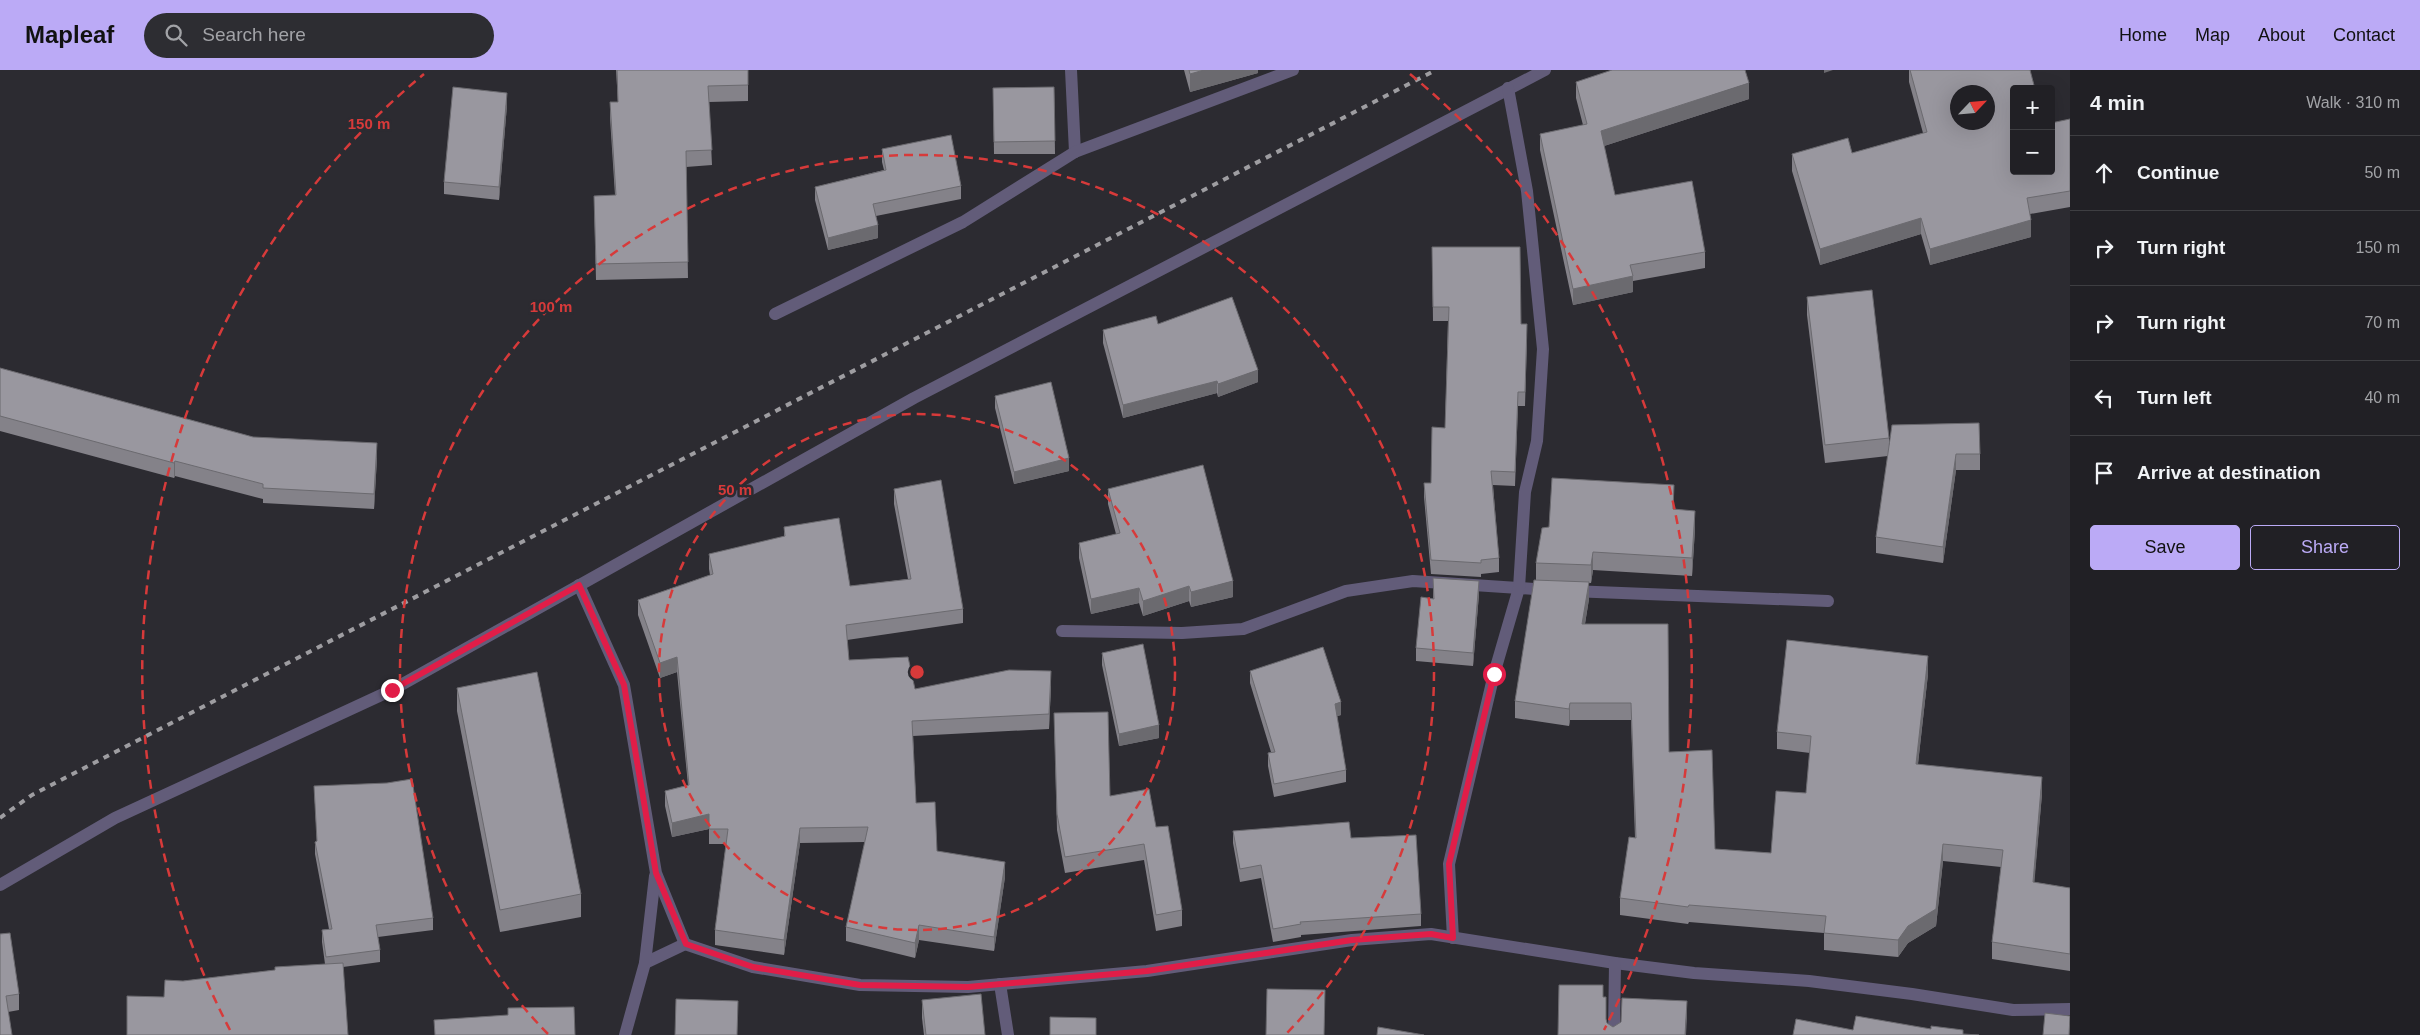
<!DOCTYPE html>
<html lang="en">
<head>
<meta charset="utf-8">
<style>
  body { margin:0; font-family:Helvetica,sans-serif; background:#2d2d32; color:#f1f3f6 }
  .controls { position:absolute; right:15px; top:15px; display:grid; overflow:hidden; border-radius:5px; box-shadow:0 5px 20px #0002 }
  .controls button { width:45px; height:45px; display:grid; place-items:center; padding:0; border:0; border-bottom:1px solid #3e3e42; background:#212025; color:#f1f3f6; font:25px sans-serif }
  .compass { position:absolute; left:1950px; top:15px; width:45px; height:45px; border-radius:50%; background:#212025; box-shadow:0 5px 20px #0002; rotate:64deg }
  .stop { position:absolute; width:15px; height:15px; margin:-11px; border:4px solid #e11d48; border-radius:50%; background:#fff }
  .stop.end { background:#e11d48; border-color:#fff; box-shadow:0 1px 5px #0008 }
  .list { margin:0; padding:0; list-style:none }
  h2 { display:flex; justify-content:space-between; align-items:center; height:65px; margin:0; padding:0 20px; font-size:21px }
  h2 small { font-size:16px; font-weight:400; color:#a2a3a7 }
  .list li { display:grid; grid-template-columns:32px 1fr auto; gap:15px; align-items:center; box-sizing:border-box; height:75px; padding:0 20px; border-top:1px solid #3e3e42 }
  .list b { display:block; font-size:19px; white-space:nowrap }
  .list em { font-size:16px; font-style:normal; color:#a2a3a7 }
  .actions { display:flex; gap:10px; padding:15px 20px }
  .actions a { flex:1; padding:11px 0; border:1px solid #bbaaf6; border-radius:5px; text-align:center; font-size:18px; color:#bbaaf6 }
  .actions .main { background:#bbaaf6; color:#111 }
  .icon { flex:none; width:28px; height:28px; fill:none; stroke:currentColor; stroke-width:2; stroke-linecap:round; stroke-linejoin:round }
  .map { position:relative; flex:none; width:2070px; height:965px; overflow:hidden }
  header { display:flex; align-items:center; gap:30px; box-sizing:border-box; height:70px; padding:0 25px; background:#bbaaf6; color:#111 }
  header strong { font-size:24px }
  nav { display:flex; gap:28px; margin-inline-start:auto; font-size:18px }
  .search { width:350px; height:45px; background:#2d2d32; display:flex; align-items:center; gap:12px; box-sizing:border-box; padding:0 18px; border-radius:28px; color:#a2a3a7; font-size:19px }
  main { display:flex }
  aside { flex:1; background:#212025 }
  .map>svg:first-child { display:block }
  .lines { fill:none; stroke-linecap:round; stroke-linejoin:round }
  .minor { stroke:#625c79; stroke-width:12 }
  .rail { stroke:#9e9da1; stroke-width:4; stroke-dasharray:6 6; stroke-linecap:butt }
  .wall { fill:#848289 }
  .shaded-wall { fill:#6b6a6f }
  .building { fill:#99979f; stroke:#6b6a6f; fill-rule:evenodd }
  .route { stroke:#e11d48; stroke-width:6 }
  .ring { fill:none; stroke:#d73a3a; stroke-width:2.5; stroke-dasharray:9 6 }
  .centre { fill:#d73a3a; stroke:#2c2b31; stroke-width:2.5 }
  .ring-label { font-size:15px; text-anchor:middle; font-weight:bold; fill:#d73a3a; stroke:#2c2b31; stroke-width:5; stroke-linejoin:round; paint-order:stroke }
</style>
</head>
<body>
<header>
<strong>Mapleaf</strong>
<div class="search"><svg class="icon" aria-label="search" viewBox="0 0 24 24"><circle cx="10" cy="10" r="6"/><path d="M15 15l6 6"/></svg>Search here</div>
<nav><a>Home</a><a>Map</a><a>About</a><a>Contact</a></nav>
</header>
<main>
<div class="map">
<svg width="2070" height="965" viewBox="0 0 2070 965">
  <rect width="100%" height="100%" fill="#2c2b31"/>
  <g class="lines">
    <!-- minor -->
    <g class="minor">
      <path d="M 1071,0 L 1075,82"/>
      <path d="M 775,244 L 963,152 L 1075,82 L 1293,0"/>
      <path d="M 579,515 L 624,615 L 656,803 L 685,874"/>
      <path d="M 1571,521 L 1828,531"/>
      <path d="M 1062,561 L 1182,563 L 1243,559 L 1346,521 L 1413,511 L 1549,520"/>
      <path d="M 0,815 L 115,748 L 392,620 L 914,328 L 1545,0"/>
      <path d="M 1453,868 L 1449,794 L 1494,604 L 1519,518 L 1525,422 L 1537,371 L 1543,279 L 1527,121 L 1508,18"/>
      <path d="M 645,893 L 685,874 L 753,897 L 860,915 L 968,917 L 1147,901 L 1352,870 L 1431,864 L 1615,893 L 1694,903 L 1809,911 L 1912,924 L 2013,940 L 2070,939"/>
      <path d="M 1000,914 L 1008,965"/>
      <path d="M 625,965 L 645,893 L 655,806"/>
      <path d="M 1614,965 L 1615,893"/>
    </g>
    <!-- rail -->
    <path class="rail" d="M 0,748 L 32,725 L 1436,0"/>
  </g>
  <!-- wall -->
  <g class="wall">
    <path d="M 616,0 L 748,0 L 748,31 L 709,32 L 712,95 L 686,97 L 688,208 L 596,210 L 594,126 L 615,125 L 610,48 L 610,32 L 618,32 Z"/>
    <path d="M 1184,0 L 1258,0 L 1258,3 L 1190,22 Z"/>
    <path d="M 1909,0 L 2030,0 L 2014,101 L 2070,49 L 2070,137 L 2030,144 L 2031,167 L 1930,195 L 1921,164 L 1820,195 L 1792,101 L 1792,84 L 1852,83 L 1923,63 L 1909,12 Z"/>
    <path d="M 1576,12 L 1749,29 L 1604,76 L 1615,125 L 1705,182 L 1705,198 L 1633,211 L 1633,222 L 1573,235 L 1540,80 L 1540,64 L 1583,55 L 1576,28 Z"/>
    <path d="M 1054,17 L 1055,84 L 994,84 L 993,18 Z"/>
    <path d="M 507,35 L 499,130 L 444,124 L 444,112 Z"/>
    <path d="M 882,79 L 961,116 L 961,129 L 876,146 L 878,168 L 828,180 L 815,130 L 815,117 L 884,100 L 882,92 Z"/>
    <path d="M 1432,177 L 1521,254 L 1527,268 L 1525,336 L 1518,336 L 1515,416 L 1493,415 L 1499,488 L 1499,502 L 1481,504 L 1481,507 L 1431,504 L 1424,427 L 1424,413 L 1431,413 L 1445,358 L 1448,251 L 1433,251 Z"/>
    <path d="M 1807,227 L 1889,368 L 1889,376 L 1980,384 L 1980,400 L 1956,400 L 1943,493 L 1876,483 L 1876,467 L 1888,386 L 1825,393 L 1807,245 Z"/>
    <path d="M 1158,254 L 1258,312 L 1218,327 L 1217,323 L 1123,348 L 1103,273 L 1103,260 Z"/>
    <path d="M 0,298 L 253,367 L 377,388 L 374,439 L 263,433 L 263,429 L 175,406 L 174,408 L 0,361 Z"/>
    <path d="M 995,326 L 1069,401 L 1014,414 L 995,338 Z"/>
    <path d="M 894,419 L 963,539 L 963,553 L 847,570 L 849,590 L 915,619 L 1051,616 L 1049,659 L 913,666 L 916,733 L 937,781 L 1005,807 L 994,881 L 919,870 L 915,888 L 846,871 L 846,857 L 865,772 L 800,773 L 784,885 L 715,875 L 715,860 L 726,774 L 709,774 L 709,759 L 672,767 L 665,736 L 665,721 L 688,715 L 677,602 L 660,608 L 638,545 L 638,530 L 710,505 L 709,499 L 709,484 L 784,467 L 784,457 L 850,516 L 908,509 L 894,434 Z"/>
    <path d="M 1108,419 L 1233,527 L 1191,537 L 1189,531 L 1143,546 L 1139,533 L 1091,544 L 1079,488 L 1079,473 L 1116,464 L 1108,434 Z"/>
    <path d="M 1674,439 L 1695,459 L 1692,506 L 1593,500 L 1591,513 L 1589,513 L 1589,529 L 1585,554 L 1669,682 L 1715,779 L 1771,783 L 1806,723 L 1810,683 L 1777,679 L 1777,662 L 1928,604 L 1918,694 L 2042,724 L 2034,812 L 2070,818 L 2070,901 L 1992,889 L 1992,872 L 2001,797 L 1943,791 L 1936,856 L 1908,873 L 1898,887 L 1824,880 L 1824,863 L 1689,852 L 1688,854 L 1620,845 L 1620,828 L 1635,768 L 1631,650 L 1570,650 L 1569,656 L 1515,648 L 1515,631 L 1536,510 L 1536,493 L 1549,457 Z"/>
    <path d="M 1433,508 L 1479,524 L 1473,596 L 1416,591 L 1416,578 L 1433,529 Z"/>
    <path d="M 1102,583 L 1159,668 L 1119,676 L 1102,595 Z"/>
    <path d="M 1250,601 L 1341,645 L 1337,646 L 1346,700 L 1346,712 L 1274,727 L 1268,696 L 1268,683 L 1271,682 L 1250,613 Z"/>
    <path d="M 457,618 L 581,824 L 581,847 L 500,862 L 457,641 Z"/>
    <path d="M 1054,643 L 1110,726 L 1156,757 L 1182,840 L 1182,856 L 1156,861 L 1144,790 L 1065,803 L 1057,760 Z"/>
    <path d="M 314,716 L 433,848 L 433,860 L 378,867 L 380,880 L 380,892 L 343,897 L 164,927 L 183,911 L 325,894 L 322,872 L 322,860 L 329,859 L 315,784 L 315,772 L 317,772 Z"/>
    <path d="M 1233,761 L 1351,768 L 1421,844 L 1421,856 L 1301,865 L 1301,867 L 1273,872 L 1261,808 L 1240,812 L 1233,773 Z"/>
    <path d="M 0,864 L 19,924 L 19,940 L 8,942 L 0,965 Z"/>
    <path d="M 922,930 L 985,965 L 924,965 L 922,948 Z"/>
  </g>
  <!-- shaded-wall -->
  <g class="shaded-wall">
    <path d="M 1204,0 L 1258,0 L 1258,3 L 1190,22 L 1190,4 Z"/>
    <path d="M 1824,0 L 1833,0 L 1824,3 Z"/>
    <path d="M 1749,13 L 1749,29 L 1601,77 L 1601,61 Z"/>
    <path d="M 507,23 L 507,35 L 499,130 L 499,117 Z"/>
    <path d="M 1921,148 L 1921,164 L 1820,195 L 1820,179 Z"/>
    <path d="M 2031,150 L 2031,167 L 1930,195 L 1930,179 Z"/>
    <path d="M 878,155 L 878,168 L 828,180 L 828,168 Z"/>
    <path d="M 1633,206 L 1633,222 L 1573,235 L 1573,219 Z"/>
    <path d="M 1258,300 L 1258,312 L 1218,327 L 1218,314 Z"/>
    <path d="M 1217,311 L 1217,323 L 1123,348 L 1123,335 Z"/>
    <path d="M 377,373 L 377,388 L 374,439 L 374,424 Z"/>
    <path d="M 1956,384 L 1956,400 L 1943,493 L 1943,477 Z"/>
    <path d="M 1069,388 L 1069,401 L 1014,414 L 1014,402 Z"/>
    <path d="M 175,391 L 175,406 L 174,408 L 174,393 Z"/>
    <path d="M 1695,441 L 1695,459 L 1692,506 L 1692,488 Z"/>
    <path d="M 1593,482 L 1593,500 L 1591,513 L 1591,495 Z"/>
    <path d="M 1233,511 L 1233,527 L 1191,537 L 1191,522 Z"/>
    <path d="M 1479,511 L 1479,524 L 1473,596 L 1473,583 Z"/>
    <path d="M 1589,512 L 1589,529 L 1582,571 L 1582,554 Z"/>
    <path d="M 1189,516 L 1189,531 L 1143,546 L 1143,531 Z"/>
    <path d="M 1139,518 L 1139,533 L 1091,544 L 1091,529 Z"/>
    <path d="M 1928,586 L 1928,604 L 1916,711 L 1916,694 Z"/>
    <path d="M 677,587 L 677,602 L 660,608 L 660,593 Z"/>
    <path d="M 1051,601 L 1051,616 L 1049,659 L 1049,644 Z"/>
    <path d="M 1341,632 L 1341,645 L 1335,647 L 1335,634 Z"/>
    <path d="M 1570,633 L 1570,650 L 1569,656 L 1569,639 Z"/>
    <path d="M 1159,655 L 1159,668 L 1119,676 L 1119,664 Z"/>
    <path d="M 2042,707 L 2042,724 L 2033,829 L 2033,812 Z"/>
    <path d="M 709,744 L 709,759 L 672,767 L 672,753 Z"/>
    <path d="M 800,758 L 800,773 L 784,885 L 784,870 Z"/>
    <path d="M 1943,774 L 1943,791 L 1936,856 L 1908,873 L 1898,887 L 1898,870 Z"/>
    <path d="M 1005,792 L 1005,807 L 994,881 L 994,867 Z"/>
    <path d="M 919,855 L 919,870 L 915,888 L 915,873 Z"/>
    <path d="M 1687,931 L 1687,948 L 1686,965 L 1685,965 Z"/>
  </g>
  <!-- building -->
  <g class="building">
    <path d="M 617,0 L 748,0 L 748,15 L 708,16 L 712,80 L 686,81 L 688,192 L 596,194 L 594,126 L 616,125 L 610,32 L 618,32 Z"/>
    <path d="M 1189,0 L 1204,0 L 1190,4 Z"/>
    <path d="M 1612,0 L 1745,0 L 1749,13 L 1601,61 L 1615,125 L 1692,111 L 1705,182 L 1630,195 L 1633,206 L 1573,219 L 1540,64 L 1587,54 L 1576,12 Z"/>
    <path d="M 1910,0 L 2030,0 L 2035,19 L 2014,19 L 2014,101 L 2051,101 L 2051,53 L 2070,49 L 2070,121 L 2027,128 L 2031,150 L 1930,179 L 1921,148 L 1820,179 L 1792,84 L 1848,68 L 1852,83 L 1927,62 ZM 1958,22 L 1988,22 L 1988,52 L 1958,52 Z"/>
    <path d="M 453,17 L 507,23 L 499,117 L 444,112 Z"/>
    <path d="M 1054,17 L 1055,71 L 994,72 L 993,18 Z"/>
    <path d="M 951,65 L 961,116 L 873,134 L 878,155 L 828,168 L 815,117 L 886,100 L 882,79 Z"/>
    <path d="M 1432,177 L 1520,177 L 1521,254 L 1527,254 L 1525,322 L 1518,322 L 1515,402 L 1491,401 L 1499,488 L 1481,490 L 1481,493 L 1431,490 L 1424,413 L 1431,413 L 1432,357 L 1445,358 L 1449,237 L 1433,237 Z"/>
    <path d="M 1872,220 L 1889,368 L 1825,375 L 1807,227 Z"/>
    <path d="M 1232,227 L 1258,300 L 1218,314 L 1217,311 L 1123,335 L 1103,260 L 1156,246 L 1158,254 Z"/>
    <path d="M 0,298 L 253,367 L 377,373 L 374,424 L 263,418 L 263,414 L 175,391 L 174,393 L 0,346 Z"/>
    <path d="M 1051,312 L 1069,388 L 1014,402 L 995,326 Z"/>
    <path d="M 1979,353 L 1980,384 L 1956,384 L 1943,477 L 1876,467 L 1892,355 Z"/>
    <path d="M 1203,395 L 1233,511 L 1191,522 L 1189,516 L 1143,531 L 1139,518 L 1091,529 L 1079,473 L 1120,463 L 1108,419 Z"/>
    <path d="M 1552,408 L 1674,415 L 1673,439 L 1695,441 L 1692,488 L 1593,482 L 1591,495 L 1536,493 L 1542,458 L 1549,457 Z"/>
    <path d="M 941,410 L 963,539 L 846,555 L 849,590 L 908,587 L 915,619 L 1009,600 L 1051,601 L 1049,644 L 912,651 L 916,733 L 935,732 L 937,781 L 1005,792 L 994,867 L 919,855 L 915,873 L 846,857 L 868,757 L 800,758 L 784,870 L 715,860 L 728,759 L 709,759 L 709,744 L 672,753 L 665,721 L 689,715 L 677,587 L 660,593 L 638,530 L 713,504 L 709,484 L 785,466 L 784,457 L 839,448 L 850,516 L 911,509 L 894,419 Z"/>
    <path d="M 1433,508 L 1479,511 L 1473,583 L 1416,578 L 1421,527 L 1434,529 Z"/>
    <path d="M 1534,510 L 1589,512 L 1582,554 L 1668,554 L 1669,682 L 1712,680 L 1715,779 L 1771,783 L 1776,721 L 1806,723 L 1811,666 L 1777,662 L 1787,570 L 1928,586 L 1916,694 L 2042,707 L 2033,812 L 2070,818 L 2070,884 L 1992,872 L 2003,780 L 1943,774 L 1936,839 L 1908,856 L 1898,870 L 1824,863 L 1826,846 L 1689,835 L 1688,837 L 1620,828 L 1629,767 L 1636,768 L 1631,633 L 1570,633 L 1569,639 L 1515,631 Z"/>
    <path d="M 1143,574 L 1159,655 L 1119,664 L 1102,583 Z"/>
    <path d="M 1323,577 L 1341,632 L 1335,634 L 1346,700 L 1274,714 L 1268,683 L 1275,682 L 1250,601 Z"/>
    <path d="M 537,602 L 581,824 L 500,840 L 457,618 Z"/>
    <path d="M 1108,642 L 1110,726 L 1149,719 L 1156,757 L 1168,756 L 1182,840 L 1156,845 L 1144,774 L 1065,787 L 1057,744 L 1054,643 Z"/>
    <path d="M 412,709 L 433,848 L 376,855 L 380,880 L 326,887 L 322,860 L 332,859 L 315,772 L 317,771 L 314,716 L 387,713 Z"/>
    <path d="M 1349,752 L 1351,768 L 1416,765 L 1421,844 L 1300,852 L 1301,854 L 1273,859 L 1261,795 L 1240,799 L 1233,761 Z"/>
    <path d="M 10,863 L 19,924 L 6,926 L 12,965 L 0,965 L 0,864 Z"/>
    <path d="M 343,893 L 348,965 L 127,965 L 127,926 L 164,927 L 165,910 L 183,911 L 275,900 L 275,897 Z"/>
    <path d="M 1559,915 L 1603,915 L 1603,927 L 1606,927 L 1606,949 L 1607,953 L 1613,957 L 1621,952 L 1622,928 L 1687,931 L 1685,965 L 1558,965 Z"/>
    <path d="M 1267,919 L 1325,920 L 1324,965 L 1266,965 Z"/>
    <path d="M 981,924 L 985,965 L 926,965 L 922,930 Z"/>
    <path d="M 676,929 L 738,931 L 737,965 L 675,965 Z"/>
    <path d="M 574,937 L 575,965 L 435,965 L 434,950 L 508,945 L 508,938 Z"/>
    <path d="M 2045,943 L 2070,946 L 2069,965 L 2043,965 Z"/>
    <path d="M 1856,946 L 1931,959 L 1931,956 L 1963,960 L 1963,964 L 1979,965 L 1793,965 L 1796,949 L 1853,960 Z"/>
    <path d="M 1050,947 L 1096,948 L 1096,965 L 1050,965 Z"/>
    <path d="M 1378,957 L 1424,965 L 1377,965 Z"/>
  </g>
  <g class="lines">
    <!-- route -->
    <path class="route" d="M 392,620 L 579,515 L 624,615 L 656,803 L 686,874 L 753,897 L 860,915 L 968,917 L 1147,901 L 1352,870 L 1431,864 L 1453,868 L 1449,794 L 1494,604"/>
  </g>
  <!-- distance rings -->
  <g class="ring">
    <circle cx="917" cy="602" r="258"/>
    <path d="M548 964A517 517 0 1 1 1286 964"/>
    <path d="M230 960A775 775 0 0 1 424 4M1410 4A775 775 0 0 1 1604 960"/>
  </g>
  <circle cx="917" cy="602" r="8" class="centre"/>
  <g class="ring-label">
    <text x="369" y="59">150 m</text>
    <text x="551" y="242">100 m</text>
    <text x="735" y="425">50 m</text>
  </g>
</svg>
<div class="controls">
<button>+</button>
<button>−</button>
</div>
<svg class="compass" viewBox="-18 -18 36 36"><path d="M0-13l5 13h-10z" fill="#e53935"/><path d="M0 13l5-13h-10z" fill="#a2a3a7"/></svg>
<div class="stop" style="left:1494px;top:604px"></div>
<div class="stop end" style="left:392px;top:620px"></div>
</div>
<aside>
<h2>4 min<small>Walk · 310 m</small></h2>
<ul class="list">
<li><svg class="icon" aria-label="ahead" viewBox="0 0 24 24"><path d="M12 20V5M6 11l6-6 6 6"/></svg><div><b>Continue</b></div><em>50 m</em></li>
<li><svg class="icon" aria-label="right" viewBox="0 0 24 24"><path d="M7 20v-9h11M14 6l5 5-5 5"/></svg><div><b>Turn right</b></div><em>150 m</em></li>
<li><svg class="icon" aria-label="right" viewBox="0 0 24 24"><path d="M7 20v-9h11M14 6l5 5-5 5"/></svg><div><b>Turn right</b></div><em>70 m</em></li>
<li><svg class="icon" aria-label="left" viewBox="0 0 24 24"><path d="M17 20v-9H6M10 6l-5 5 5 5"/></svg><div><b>Turn left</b></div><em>40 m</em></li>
<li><svg class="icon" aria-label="arrive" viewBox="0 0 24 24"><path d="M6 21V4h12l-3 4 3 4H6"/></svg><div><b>Arrive at destination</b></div></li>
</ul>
<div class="actions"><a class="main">Save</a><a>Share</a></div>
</aside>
</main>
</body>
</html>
